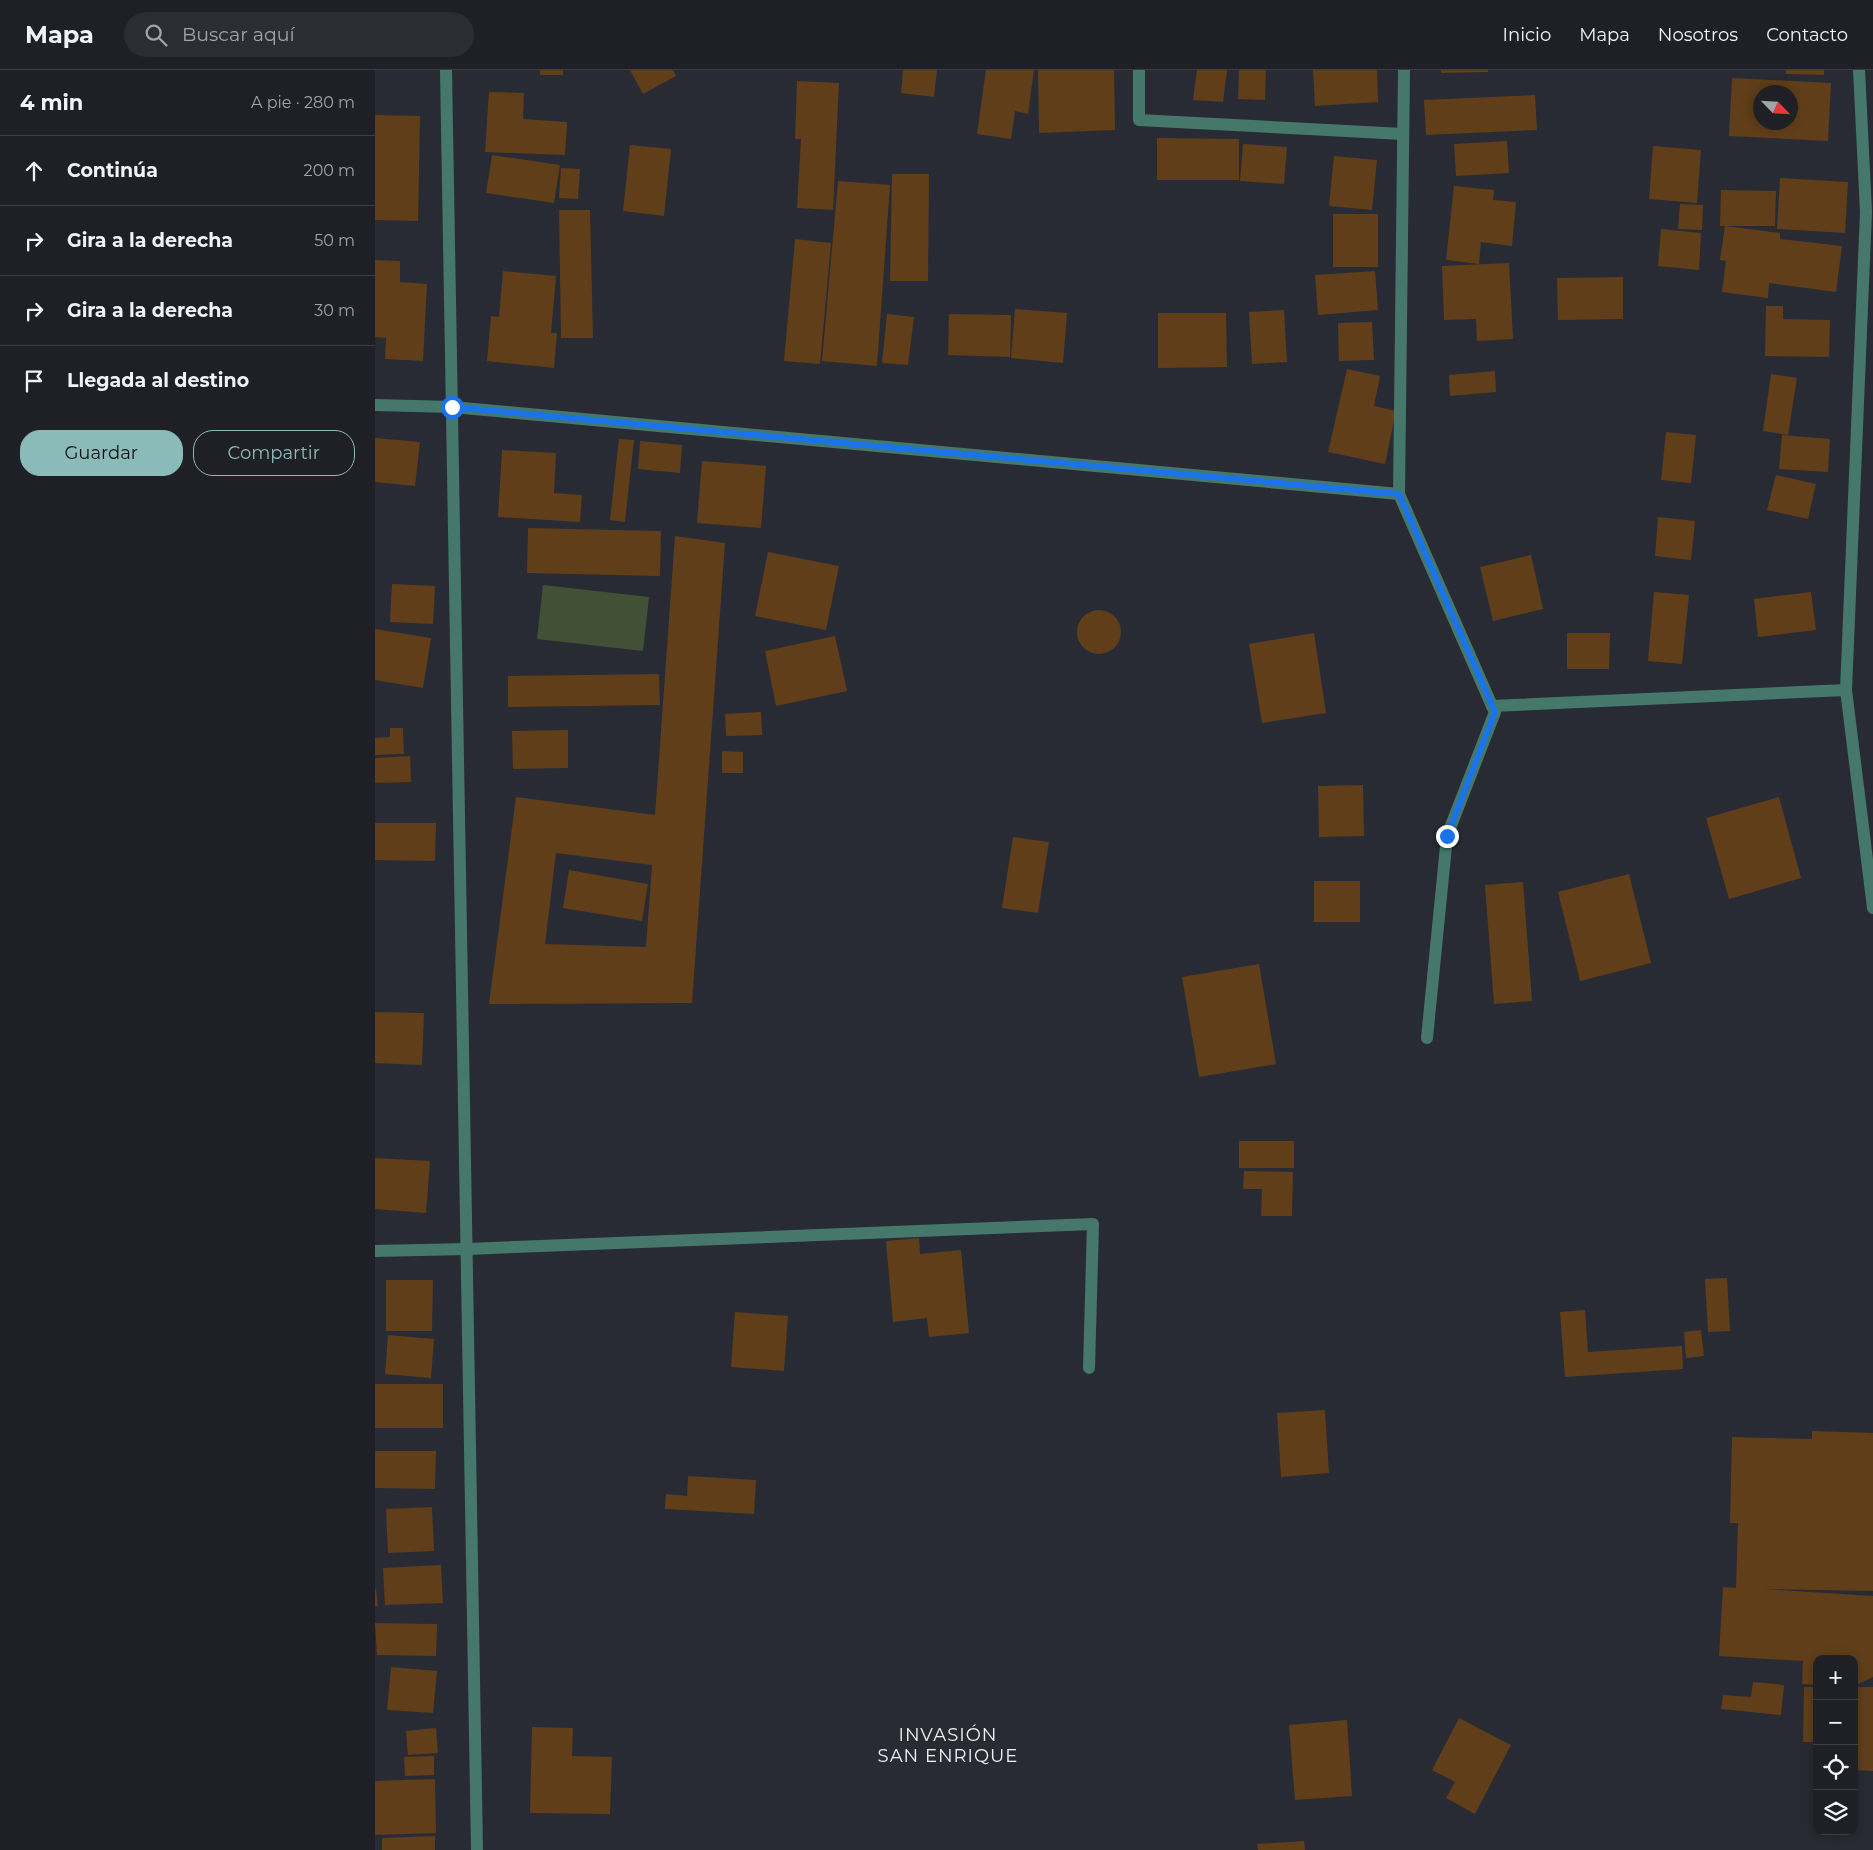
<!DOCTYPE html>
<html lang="es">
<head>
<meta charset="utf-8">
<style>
  body { margin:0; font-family:Montserrat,sans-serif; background:#2b2d32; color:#f1f3f6 }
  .controls { position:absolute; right:15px; bottom:15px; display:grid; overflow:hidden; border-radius:10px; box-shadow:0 2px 12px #0003 }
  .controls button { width:45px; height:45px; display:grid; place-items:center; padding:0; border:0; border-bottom:1px solid #3c3e43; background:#1e2026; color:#f1f3f6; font:25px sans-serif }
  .compass { position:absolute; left:1378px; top:15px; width:45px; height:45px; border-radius:50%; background:#1e2026; box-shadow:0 2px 12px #0003; rotate:115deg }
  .stop { position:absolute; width:15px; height:15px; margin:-11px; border:4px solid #1a73e8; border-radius:50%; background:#fff }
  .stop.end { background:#1a73e8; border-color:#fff; box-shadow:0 1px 5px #0008 }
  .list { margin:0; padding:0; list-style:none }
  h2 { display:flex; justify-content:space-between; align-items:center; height:65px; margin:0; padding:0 20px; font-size:21px }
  h2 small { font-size:16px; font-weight:400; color:#a1a3a7 }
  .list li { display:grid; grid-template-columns:32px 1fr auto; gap:15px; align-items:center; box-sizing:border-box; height:70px; padding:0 20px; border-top:1px solid #3c3e43 }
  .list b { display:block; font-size:19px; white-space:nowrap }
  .list em { font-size:16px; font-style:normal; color:#a1a3a7 }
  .actions { display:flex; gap:10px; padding:15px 20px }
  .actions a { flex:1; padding:11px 0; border:1px solid #8bbbb9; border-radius:20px; text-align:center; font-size:18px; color:#8bbbb9 }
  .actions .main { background:#8bbbb9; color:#111 }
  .icon { flex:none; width:28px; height:28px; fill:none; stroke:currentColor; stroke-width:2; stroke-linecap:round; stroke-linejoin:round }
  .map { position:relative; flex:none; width:1498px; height:1780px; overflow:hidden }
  header { display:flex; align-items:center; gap:30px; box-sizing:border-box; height:70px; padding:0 25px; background:#1e2026; border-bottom:1px solid #3c3e43 }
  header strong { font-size:24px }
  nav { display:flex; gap:28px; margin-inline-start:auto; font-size:18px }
  .search { width:350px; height:45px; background:#2b2d32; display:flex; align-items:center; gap:12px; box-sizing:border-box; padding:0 18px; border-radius:28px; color:#a1a3a7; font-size:19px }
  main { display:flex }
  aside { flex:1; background:#1e2026 }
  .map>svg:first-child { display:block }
  .green { fill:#425036 }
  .building { fill:#603e19; fill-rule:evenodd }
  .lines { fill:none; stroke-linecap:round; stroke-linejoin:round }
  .service { stroke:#45786b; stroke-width:12 }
  .minor { stroke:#45786b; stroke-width:12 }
  .route { stroke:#1a73e8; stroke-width:6 }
  .labels { text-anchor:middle; stroke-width:4; stroke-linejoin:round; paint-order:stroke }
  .neighbourhood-label { font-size:18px; letter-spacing:1px; fill:#eff1f7; stroke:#282b33 }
</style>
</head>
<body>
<header>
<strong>Mapa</strong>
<div class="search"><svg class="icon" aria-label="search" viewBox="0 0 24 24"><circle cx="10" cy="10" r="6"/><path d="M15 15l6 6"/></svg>Buscar aquí</div>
<nav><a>Inicio</a><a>Mapa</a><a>Nosotros</a><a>Contacto</a></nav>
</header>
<main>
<aside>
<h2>4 min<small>A pie · 280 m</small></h2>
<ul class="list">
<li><svg class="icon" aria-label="ahead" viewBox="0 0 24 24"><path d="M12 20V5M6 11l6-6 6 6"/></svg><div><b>Continúa</b></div><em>200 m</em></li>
<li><svg class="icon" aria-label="right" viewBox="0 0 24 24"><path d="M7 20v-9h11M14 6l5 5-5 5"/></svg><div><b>Gira a la derecha</b></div><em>50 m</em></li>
<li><svg class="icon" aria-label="right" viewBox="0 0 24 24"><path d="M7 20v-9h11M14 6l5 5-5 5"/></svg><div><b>Gira a la derecha</b></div><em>30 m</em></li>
<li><svg class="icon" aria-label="arrive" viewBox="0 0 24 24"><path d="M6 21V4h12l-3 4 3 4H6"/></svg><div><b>Llegada al destino</b></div></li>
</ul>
<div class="actions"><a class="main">Guardar</a><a>Compartir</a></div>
</aside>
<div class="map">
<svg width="1498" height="1780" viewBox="0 0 1498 1780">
  <rect width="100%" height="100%" fill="#282b33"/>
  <!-- green -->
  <path class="green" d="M 168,515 L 274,527 L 268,581 L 162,569 Z"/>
  <!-- building -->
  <g class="building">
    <rect x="165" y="0" width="23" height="5"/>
    <path d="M 255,0 L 298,0 L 301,6 L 268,24 Z"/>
    <path d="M 528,0 L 562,0 L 559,27 L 526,23 Z"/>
    <path d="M 611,0 L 659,0 L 653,44 L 640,41 L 636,69 L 602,64 Z"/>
    <path d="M 663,0 L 739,0 L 740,60 L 664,63 Z"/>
    <path d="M 822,0 L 852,0 L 848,32 L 818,30 Z"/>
    <path d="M 864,0 L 891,0 L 890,30 L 863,29 Z"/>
    <path d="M 938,0 L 1002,0 L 1003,32 L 940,36 Z"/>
    <path d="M 1066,0 L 1113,0 L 1113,2 L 1066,3 Z"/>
    <path d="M 1411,0 L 1449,0 L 1449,5 L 1411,4 Z"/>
    <path d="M 1357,8 L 1456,13 L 1453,71 L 1354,66 ZM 1386,22 L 1416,22 L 1416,52 L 1386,52 Z"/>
    <path d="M 422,11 L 464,13 L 458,140 L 422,138 L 426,69 L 420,69 Z"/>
    <path d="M 114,22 L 149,23 L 148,49 L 192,52 L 190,85 L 110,82 Z"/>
    <path d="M 1160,25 L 1162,60 L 1051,65 L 1049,30 Z"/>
    <path d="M 0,45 L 45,46 L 43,151 L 0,150 Z"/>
    <path d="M 782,68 L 864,69 L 864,110 L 782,110 Z"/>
    <path d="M 1132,71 L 1134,103 L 1081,106 L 1079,74 Z"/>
    <path d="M 868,74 L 912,77 L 909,114 L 865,111 Z"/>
    <path d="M 255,75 L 296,79 L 289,146 L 248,141 Z"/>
    <path d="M 1278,76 L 1326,80 L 1322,133 L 1274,129 Z"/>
    <path d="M 117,85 L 185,95 L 179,133 L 111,123 Z"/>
    <path d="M 959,86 L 1002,90 L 997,140 L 954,136 Z"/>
    <path d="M 186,98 L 205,99 L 203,129 L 184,128 Z"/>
    <path d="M 517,104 L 554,104 L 553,211 L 515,211 Z"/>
    <path d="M 1405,108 L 1473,112 L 1470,163 L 1402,159 Z"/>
    <path d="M 463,111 L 515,115 L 502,296 L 447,291 Z"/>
    <path d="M 1079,116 L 1119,120 L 1118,130 L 1141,132 L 1137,176 L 1106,172 L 1104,194 L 1071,190 Z"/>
    <path d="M 1346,120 L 1401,121 L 1400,156 L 1345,156 Z"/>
    <path d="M 1305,134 L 1328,135 L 1327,160 L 1303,159 Z"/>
    <path d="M 184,140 L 215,140 L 218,268 L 186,268 Z"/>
    <rect x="958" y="144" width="45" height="53"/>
    <path d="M 1350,156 L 1405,163 L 1405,169 L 1467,176 L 1461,222 L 1394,213 L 1393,228 L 1347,222 L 1351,191 L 1345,190 Z"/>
    <path d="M 1286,159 L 1326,163 L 1324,200 L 1283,196 Z"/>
    <path d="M 420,169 L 456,173 L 445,294 L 409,291 Z"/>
    <path d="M 0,190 L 25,191 L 25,212 L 52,214 L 48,291 L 10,289 L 11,268 L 0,267 Z"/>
    <path d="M 1134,193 L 1138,269 L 1102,271 L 1101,249 L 1069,250 L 1067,196 Z"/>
    <path d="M 128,201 L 181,206 L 176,263 L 182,263 L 179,298 L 112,291 L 116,246 L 124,247 Z"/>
    <path d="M 1000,201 L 1003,240 L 943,245 L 940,205 Z"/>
    <path d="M 1248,207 L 1248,249 L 1183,250 L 1182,208 Z"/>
    <path d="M 1391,236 L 1408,236 L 1408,249 L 1455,250 L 1454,287 L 1390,286 Z"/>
    <path d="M 640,239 L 692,243 L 688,293 L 636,288 Z"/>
    <path d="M 909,240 L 912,292 L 877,294 L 874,242 Z"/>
    <path d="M 783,243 L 851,243 L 852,297 L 783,298 Z"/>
    <path d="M 512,244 L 539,247 L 533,295 L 507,293 Z"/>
    <path d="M 574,244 L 636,245 L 635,287 L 573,285 Z"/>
    <path d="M 997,252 L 999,290 L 964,291 L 963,253 Z"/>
    <path d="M 972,299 L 1005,306 L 999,336 L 1021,341 L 1010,394 L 953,382 Z"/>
    <path d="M 1120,301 L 1121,322 L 1075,326 L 1074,305 Z"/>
    <path d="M 1396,304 L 1422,308 L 1413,365 L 1388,361 Z"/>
    <path d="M 1291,362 L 1321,365 L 1316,413 L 1286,410 Z"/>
    <path d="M 1407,365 L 1455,369 L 1453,402 L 1404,399 Z"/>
    <path d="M 0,368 L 45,372 L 40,416 L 0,412 Z"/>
    <path d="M 244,369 L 259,370 L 250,452 L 235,450 Z"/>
    <path d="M 265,371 L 307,375 L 305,403 L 263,399 Z"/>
    <path d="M 127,380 L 181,383 L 179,423 L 207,425 L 205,452 L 123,447 Z"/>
    <path d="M 327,391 L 391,396 L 386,458 L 322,453 Z"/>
    <path d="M 1401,405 L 1441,414 L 1433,449 L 1392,440 Z"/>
    <path d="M 1283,447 L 1320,451 L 1316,490 L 1280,486 Z"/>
    <path d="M 153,458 L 286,461 L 285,506 L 152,503 Z"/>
    <path d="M 300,466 L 350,473 L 317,933 L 114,934 L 141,727 L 280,745 ZM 181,783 L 277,795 L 271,877 L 170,874 Z"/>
    <path d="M 393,482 L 464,496 L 451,560 L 380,546 Z"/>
    <path d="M 1156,485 L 1168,539 L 1118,551 L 1105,497 Z"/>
    <path d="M 17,514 L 60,516 L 58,554 L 15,552 Z"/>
    <path d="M 1279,522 L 1314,525 L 1307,594 L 1273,591 Z"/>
    <path d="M 1436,522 L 1441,560 L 1383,567 L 1379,529 Z"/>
    <circle cx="724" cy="562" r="22"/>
    <path d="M 0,559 L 56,568 L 48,618 L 0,610 Z"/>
    <path d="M 939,563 L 951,643 L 887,653 L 874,574 Z"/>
    <path d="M 1192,563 L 1235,563 L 1234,599 L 1192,599 Z"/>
    <path d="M 460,566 L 472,621 L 401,636 L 390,581 Z"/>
    <path d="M 284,604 L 285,635 L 133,637 L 133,606 Z"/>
    <path d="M 386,642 L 387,665 L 351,666 L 350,644 Z"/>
    <path d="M 15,658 L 28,658 L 29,684 L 0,685 L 0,668 L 15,667 Z"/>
    <path d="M 193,660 L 193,698 L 138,699 L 137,661 Z"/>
    <path d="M 347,681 L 368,682 L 368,703 L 347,703 Z"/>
    <path d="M 35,686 L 36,712 L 0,713 L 0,688 Z"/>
    <path d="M 988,715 L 989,766 L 944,767 L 943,716 Z"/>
    <path d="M 1404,727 L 1426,808 L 1354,829 L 1331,748 Z"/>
    <path d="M 0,753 L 61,753 L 60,791 L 0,790 Z"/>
    <path d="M 638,767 L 674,772 L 663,843 L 627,838 Z"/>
    <path d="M 194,800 L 273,814 L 267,851 L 188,838 Z"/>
    <path d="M 1254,804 L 1276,893 L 1205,911 L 1183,822 Z"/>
    <rect x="939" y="811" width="46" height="41"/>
    <path d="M 1148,812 L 1157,931 L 1119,934 L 1110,815 Z"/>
    <path d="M 884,894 L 901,994 L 824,1007 L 807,907 Z"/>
    <path d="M 0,942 L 49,943 L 47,995 L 0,993 Z"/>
    <rect x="864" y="1071" width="55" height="27"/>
    <path d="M 0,1088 L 55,1091 L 51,1143 L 0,1139 Z"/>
    <path d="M 869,1101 L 918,1102 L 917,1146 L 886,1146 L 887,1119 L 868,1119 Z"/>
    <path d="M 544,1168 L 545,1184 L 586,1180 L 594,1263 L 554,1267 L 552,1248 L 518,1252 L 511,1171 Z"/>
    <path d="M 1352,1208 L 1355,1261 L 1333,1262 L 1330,1209 Z"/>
    <path d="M 11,1210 L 58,1210 L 57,1261 L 11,1261 Z"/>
    <path d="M 1210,1240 L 1213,1282 L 1307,1276 L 1308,1299 L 1190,1307 L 1185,1242 Z"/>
    <path d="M 360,1242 L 413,1246 L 409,1301 L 356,1297 Z"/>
    <path d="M 1326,1260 L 1329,1286 L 1311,1288 L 1309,1262 Z"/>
    <path d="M 13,1265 L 59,1269 L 56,1308 L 10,1304 Z"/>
    <rect x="0" y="1314" width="68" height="44"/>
    <path d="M 950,1340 L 954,1403 L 906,1407 L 902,1343 Z"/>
    <path d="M 1437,1361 L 1498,1363 L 1498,1521 L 1388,1519 L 1498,1526 L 1498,1607 L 1479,1616 L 1479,1589 L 1442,1589 L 1442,1615 L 1427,1614 L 1428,1591 L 1344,1586 L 1348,1517 L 1361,1518 L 1363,1453 L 1355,1453 L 1357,1367 L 1437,1369 Z"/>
    <path d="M 0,1381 L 61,1381 L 60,1419 L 0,1418 Z"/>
    <path d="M 313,1406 L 381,1410 L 379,1444 L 290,1439 L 291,1424 L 312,1426 Z"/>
    <path d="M 57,1437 L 59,1481 L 13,1483 L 11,1439 Z"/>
    <path d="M 66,1495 L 68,1533 L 10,1535 L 8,1498 Z"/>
    <path d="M 0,1519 L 1,1519 L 3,1536 L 0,1536 Z"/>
    <path d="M 0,1553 L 62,1554 L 61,1586 L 2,1585 Z"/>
    <path d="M 16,1597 L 62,1601 L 58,1643 L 12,1640 Z"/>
    <path d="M 1378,1612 L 1409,1615 L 1406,1645 L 1346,1639 L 1348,1625 L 1376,1627 Z"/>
    <path d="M 1429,1617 L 1442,1617 L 1442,1672 L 1428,1672 Z"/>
    <path d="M 1479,1617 L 1498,1617 L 1498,1701 L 1479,1700 Z"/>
    <path d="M 1084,1648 L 1136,1675 L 1100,1744 L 1071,1728 L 1080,1712 L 1057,1700 Z"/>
    <path d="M 972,1650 L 977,1726 L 920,1730 L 914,1655 Z"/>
    <path d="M 157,1657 L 198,1658 L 197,1686 L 237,1687 L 235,1744 L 155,1743 Z"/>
    <path d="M 61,1658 L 63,1683 L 33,1685 L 31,1661 Z"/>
    <path d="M 59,1686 L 59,1705 L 30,1706 L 29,1687 Z"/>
    <path d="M 60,1709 L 61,1763 L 0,1765 L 0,1711 Z"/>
    <path d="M 60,1766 L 60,1780 L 7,1780 L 7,1768 Z"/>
    <path d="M 929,1771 L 930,1780 L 883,1780 L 882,1774 Z"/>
  </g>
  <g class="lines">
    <!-- service -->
    <path class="service" d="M 92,1179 L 718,1154 L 714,1298"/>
    <!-- minor -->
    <g class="minor">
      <path d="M 71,0 L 102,1780"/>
      <path d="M 764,0 L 764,50 L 1028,64"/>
      <path d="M 1029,0 L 1024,424 L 1117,636 L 1471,620"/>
      <path d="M 1484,0 L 1491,142 L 1471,620 L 1498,838"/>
      <path d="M 0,335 L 77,337 L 1024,424"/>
      <path d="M 1052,968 L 1072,766 L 1120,642 L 1117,636"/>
      <path d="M 0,1181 L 92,1179"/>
    </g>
  </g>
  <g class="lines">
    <!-- route -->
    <path class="route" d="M 77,337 L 1024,424 L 1120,642 L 1072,766"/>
  </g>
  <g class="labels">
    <!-- neighbourhood labels -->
    <g class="neighbourhood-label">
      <text x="573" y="1671">INVASIÓN<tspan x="573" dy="21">SAN ENRIQUE</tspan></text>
    </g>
  </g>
</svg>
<div class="controls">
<button>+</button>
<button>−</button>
<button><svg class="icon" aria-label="locate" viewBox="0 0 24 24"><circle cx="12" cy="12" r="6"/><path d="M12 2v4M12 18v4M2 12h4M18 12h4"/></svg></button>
<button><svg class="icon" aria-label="layers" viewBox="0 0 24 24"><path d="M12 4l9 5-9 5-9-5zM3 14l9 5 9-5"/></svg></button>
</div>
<svg class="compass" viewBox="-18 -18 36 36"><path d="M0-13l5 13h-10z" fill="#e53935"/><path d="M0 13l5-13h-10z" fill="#a1a3a7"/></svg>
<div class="stop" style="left:77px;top:337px"></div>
<div class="stop end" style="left:1072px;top:766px"></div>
</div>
</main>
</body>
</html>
